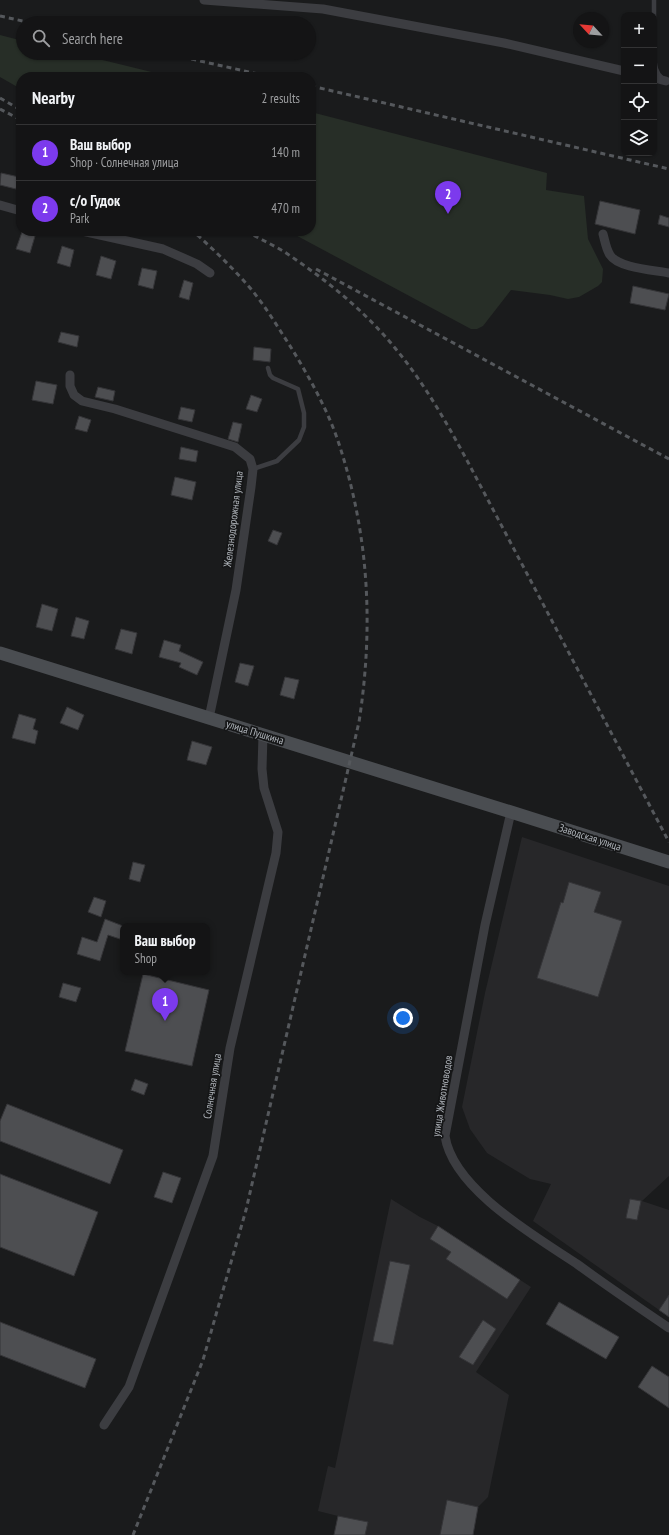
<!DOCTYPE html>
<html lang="en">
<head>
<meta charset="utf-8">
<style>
  body { margin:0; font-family:"PT Sans Narrow",sans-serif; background:#212122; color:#f1f3f6 }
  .controls { position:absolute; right:12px; top:12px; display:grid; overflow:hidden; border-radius:8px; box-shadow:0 1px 3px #0004 }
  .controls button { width:36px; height:36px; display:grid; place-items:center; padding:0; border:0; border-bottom:1px solid #333334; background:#141415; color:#f1f3f6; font:20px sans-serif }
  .compass { position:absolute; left:573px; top:12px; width:36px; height:36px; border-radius:50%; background:#141415; box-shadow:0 1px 3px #0004; rotate:296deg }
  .you { position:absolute; left:403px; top:1018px; width:14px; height:14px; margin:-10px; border:3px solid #fff; border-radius:50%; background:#1a73e8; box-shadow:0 0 0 6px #1a73e833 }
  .badge { display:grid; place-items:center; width:26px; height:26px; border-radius:50%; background:#7c3aed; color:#fff; font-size:13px; font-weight:700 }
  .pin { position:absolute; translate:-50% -33px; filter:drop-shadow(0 1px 2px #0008) }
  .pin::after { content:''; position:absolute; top:21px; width:14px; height:12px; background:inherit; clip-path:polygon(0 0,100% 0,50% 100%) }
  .popup { position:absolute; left:120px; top:923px; width:90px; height:52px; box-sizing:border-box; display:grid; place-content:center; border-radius:8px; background:#141415; filter:drop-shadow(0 1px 3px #0005); font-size:13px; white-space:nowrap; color:#9d9ea0 }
  .popup b { font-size:15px; color:#f1f3f6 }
  .popup::after { content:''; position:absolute; left:50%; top:100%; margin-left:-8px; border:8px solid transparent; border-top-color:#141415 }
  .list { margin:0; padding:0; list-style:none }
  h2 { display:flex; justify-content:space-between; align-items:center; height:52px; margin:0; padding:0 16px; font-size:17px }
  h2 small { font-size:13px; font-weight:400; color:#9d9ea0 }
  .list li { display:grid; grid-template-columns:26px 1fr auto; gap:12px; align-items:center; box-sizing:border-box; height:56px; padding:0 16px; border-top:1px solid #333334 }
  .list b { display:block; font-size:15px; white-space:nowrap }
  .list p { margin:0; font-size:13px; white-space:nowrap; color:#9d9ea0 }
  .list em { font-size:13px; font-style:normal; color:#9d9ea0 }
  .icon { flex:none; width:22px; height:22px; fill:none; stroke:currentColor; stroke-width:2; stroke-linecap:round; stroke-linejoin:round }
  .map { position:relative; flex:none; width:669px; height:1535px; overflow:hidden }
  .search { position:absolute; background:#141415; box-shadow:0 1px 3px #0004; left:16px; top:16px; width:300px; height:44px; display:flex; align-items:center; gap:10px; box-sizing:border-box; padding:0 14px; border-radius:22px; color:#9d9ea0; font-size:15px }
  .panel { position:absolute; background:#141415; box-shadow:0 1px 3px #0004; left:16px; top:72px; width:300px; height:164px; border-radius:16px }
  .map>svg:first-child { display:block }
  .built { fill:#272729 }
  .green { fill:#272e27 }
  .building { fill:#4d4e51; stroke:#353538 }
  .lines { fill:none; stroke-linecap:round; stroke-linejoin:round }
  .service { stroke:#3c3d41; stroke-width:4.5 }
  .minor { stroke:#3c3d41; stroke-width:9 }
  .secondary { stroke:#4a4d51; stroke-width:13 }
  .rail { stroke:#55585c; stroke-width:3; stroke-dasharray:5 4; stroke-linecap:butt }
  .labels { text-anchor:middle; stroke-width:3.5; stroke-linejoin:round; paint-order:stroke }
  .street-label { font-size:11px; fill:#afb4ba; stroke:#151617 }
</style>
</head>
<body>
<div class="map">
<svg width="669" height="1535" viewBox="0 0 669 1535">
  <rect width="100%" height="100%" fill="#1a1b1c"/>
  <!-- built -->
  <g class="built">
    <path d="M 522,837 L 669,886 L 669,1176 L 642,1201 L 669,1210 L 669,1317 L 533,1221 L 551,1184 L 530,1179 L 487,1153 L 470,1129 L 462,1107 L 485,993 Z"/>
    <path d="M 391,1199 L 420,1217 L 438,1226 L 531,1287 L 476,1372 L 509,1395 L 488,1497 L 478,1507 L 473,1535 L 334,1535 L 338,1516 L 318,1511 L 328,1466 L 335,1468 Z"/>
  </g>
  <!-- green -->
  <g class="green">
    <path d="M 0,35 L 23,41 L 23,53 L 74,53 L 172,77 L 21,77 L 21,89 L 0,77 Z"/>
    <path d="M 311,112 L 547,173 L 546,190 L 584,196 L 588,239 L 603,269 L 602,282 L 598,286 L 579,297 L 568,299 L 550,295 L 511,290 L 483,326 L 477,329 L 471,329 L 288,231 L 311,231 Z"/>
  </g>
  <!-- building -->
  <g class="building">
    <path d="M 1,173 L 19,177 L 16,189 L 0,185 Z"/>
    <path d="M 600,201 L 640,210 L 635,234 L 595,224 Z"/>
    <path d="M 660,215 L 669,218 L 669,227 L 658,224 Z"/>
    <path d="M 22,232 L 35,236 L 30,253 L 16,249 Z"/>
    <path d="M 62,246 L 74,250 L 70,267 L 57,263 Z"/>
    <path d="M 101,256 L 116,261 L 111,279 L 96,275 Z"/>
    <path d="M 142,268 L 157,271 L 153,289 L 138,285 Z"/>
    <path d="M 184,280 L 193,283 L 189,300 L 179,297 Z"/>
    <path d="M 633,286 L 669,294 L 665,310 L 630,303 Z"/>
    <path d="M 61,332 L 79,336 L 77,347 L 58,342 Z"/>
    <path d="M 254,347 L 271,349 L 270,362 L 253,360 Z"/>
    <path d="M 36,381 L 57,385 L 53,404 L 32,400 Z"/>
    <path d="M 98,387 L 115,391 L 113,401 L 95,397 Z"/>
    <path d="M 251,395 L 262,399 L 257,412 L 246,409 Z"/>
    <path d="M 181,407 L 195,410 L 192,422 L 178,419 Z"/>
    <path d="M 79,416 L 91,420 L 87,432 L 75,429 Z"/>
    <path d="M 233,422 L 242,424 L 238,442 L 228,439 Z"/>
    <path d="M 181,447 L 198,451 L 196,462 L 179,459 Z"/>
    <path d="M 175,477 L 196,482 L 192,500 L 171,495 Z"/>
    <path d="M 273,530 L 282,533 L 277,545 L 268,541 Z"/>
    <path d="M 42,604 L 58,609 L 52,631 L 36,627 Z"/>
    <path d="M 76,617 L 89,621 L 84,639 L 71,636 Z"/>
    <path d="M 121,629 L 137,633 L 132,654 L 115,649 Z"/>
    <path d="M 164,640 L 181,645 L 179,651 L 203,662 L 197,675 L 179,667 L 181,663 L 159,657 Z"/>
    <path d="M 240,663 L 254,666 L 248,686 L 235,682 Z"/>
    <path d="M 285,677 L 299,680 L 294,699 L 280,695 Z"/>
    <path d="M 67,707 L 84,715 L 78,730 L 60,723 Z"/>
    <path d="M 19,714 L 36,719 L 33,729 L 38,731 L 35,744 L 12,738 Z"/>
    <path d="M 192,741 L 212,747 L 206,765 L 187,760 Z"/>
    <path d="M 133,862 L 145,865 L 140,882 L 129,879 Z"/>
    <path d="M 569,882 L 601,892 L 594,912 L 622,921 L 598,997 L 537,978 L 561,902 L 563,903 Z"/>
    <path d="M 94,897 L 106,901 L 101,917 L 88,912 Z"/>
    <path d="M 105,919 L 123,926 L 120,939 L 108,935 L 100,961 L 77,954 L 82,937 L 97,942 Z"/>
    <path d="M 143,974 L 209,990 L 192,1066 L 125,1051 Z"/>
    <path d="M 63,983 L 81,988 L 76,1002 L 59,997 Z"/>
    <path d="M 135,1079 L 148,1084 L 144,1095 L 131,1090 Z"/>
    <path d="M 7,1104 L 123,1150 L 110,1184 L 0,1141 L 0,1121 Z"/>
    <path d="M 163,1172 L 181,1178 L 172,1203 L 154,1197 Z"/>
    <path d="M 0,1174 L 98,1212 L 74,1276 L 0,1247 Z"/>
    <path d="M 630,1199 L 641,1201 L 637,1220 L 626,1218 Z"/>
    <path d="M 438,1226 L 520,1280 L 507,1299 L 446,1259 L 451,1252 L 430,1239 Z"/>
    <path d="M 390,1261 L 410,1265 L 393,1345 L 373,1341 Z"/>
    <path d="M 669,1295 L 669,1317 L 659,1310 Z"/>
    <path d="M 559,1302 L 619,1337 L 606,1359 L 546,1324 Z"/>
    <path d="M 483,1320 L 496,1329 L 473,1365 L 459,1357 Z"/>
    <path d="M 0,1322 L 96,1359 L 85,1388 L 0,1355 Z"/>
    <path d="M 652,1366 L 669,1377 L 669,1408 L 638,1387 Z"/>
    <path d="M 447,1500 L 478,1507 L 473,1535 L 440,1535 Z"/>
    <path d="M 338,1516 L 368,1522 L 365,1535 L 334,1535 Z"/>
  </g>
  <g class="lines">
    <!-- service -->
    <g class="service">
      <path d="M 654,47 L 654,0"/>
      <path d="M 654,56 C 655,64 655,72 662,78"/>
      <path d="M 253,469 L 277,461 L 299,440 L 304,427 L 304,413 L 298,389 L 273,378 L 270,375 L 268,368"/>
    </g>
    <!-- minor -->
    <g class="minor">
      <path d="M 204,0 L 323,9 L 504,43 L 624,71"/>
      <path d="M 654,78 L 666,81"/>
      <path d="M 0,205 L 21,211"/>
      <path d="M 82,231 L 163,249 L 197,264 L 210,273"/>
      <path d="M 603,234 C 605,241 606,249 610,255 C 618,268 654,270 669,273"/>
      <path d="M 70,375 L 70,386 L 74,395 L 82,401 L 115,409 L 235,447 L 250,459 L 253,469 L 251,487 L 236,590 L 209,718"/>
      <path d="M 511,812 L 485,925 L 445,1136 C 453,1189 535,1236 577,1264 C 607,1286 638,1307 669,1328"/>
      <path d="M 104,1425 L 129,1387 L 213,1156 L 230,1048 L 276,853 L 278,832 L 264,788 L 262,769 L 263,735"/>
    </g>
    <!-- secondary -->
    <path class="secondary" d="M 0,653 L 511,812 L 669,862"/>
    <!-- rail -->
    <g class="rail">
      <path d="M 0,16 L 32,23"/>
      <path d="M 165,53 L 271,77"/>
      <path d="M 311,86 L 669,169"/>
      <path d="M 0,98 L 21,110"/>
      <path d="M 0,109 L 21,120"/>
      <path d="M 246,231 C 258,238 271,244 283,251 C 324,278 364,310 395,348 C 425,384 448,425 470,466 L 669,842"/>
      <path d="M 316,269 L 669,459"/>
      <path d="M 133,1535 L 203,1360 L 246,1210 L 359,722 C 374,625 369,532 337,438 C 326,407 309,377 292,349 C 279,329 266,307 251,289 C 233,268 213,249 193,231"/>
    </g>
  </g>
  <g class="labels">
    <!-- street labels -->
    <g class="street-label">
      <text transform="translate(233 519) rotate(-83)" y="4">Железнодорожная улица</text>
      <text transform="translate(255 732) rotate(17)" y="4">улица Пушкина</text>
      <text transform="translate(590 837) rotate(18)" y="4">Заводская улица</text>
      <text transform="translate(212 1086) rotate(-81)" y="4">Солнечная улица</text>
      <text transform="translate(442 1096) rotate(-81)" y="4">улица Животноводов</text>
    </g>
  </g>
</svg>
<div class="controls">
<button>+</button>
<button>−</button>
<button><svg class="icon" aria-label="locate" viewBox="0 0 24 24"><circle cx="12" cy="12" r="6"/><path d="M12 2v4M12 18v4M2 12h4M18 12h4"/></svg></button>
<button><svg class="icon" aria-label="layers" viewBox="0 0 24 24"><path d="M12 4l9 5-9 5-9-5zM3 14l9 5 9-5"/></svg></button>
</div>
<svg class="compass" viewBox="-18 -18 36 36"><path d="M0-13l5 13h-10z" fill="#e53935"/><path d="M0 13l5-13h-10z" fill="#9d9ea0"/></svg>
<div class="you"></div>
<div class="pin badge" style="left:165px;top:1021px">1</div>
<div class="popup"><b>Ваш выбор</b>Shop</div>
<div class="pin badge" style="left:448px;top:214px">2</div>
<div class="search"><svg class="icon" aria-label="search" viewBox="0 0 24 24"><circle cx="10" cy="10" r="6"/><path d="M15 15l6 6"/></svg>Search here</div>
<section class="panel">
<h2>Nearby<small>2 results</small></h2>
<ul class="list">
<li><span class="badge">1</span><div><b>Ваш выбор</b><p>Shop · Солнечная улица</p></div><em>140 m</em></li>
<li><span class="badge">2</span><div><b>с/о Гудок</b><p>Park</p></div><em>470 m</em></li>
</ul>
</section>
</div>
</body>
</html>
